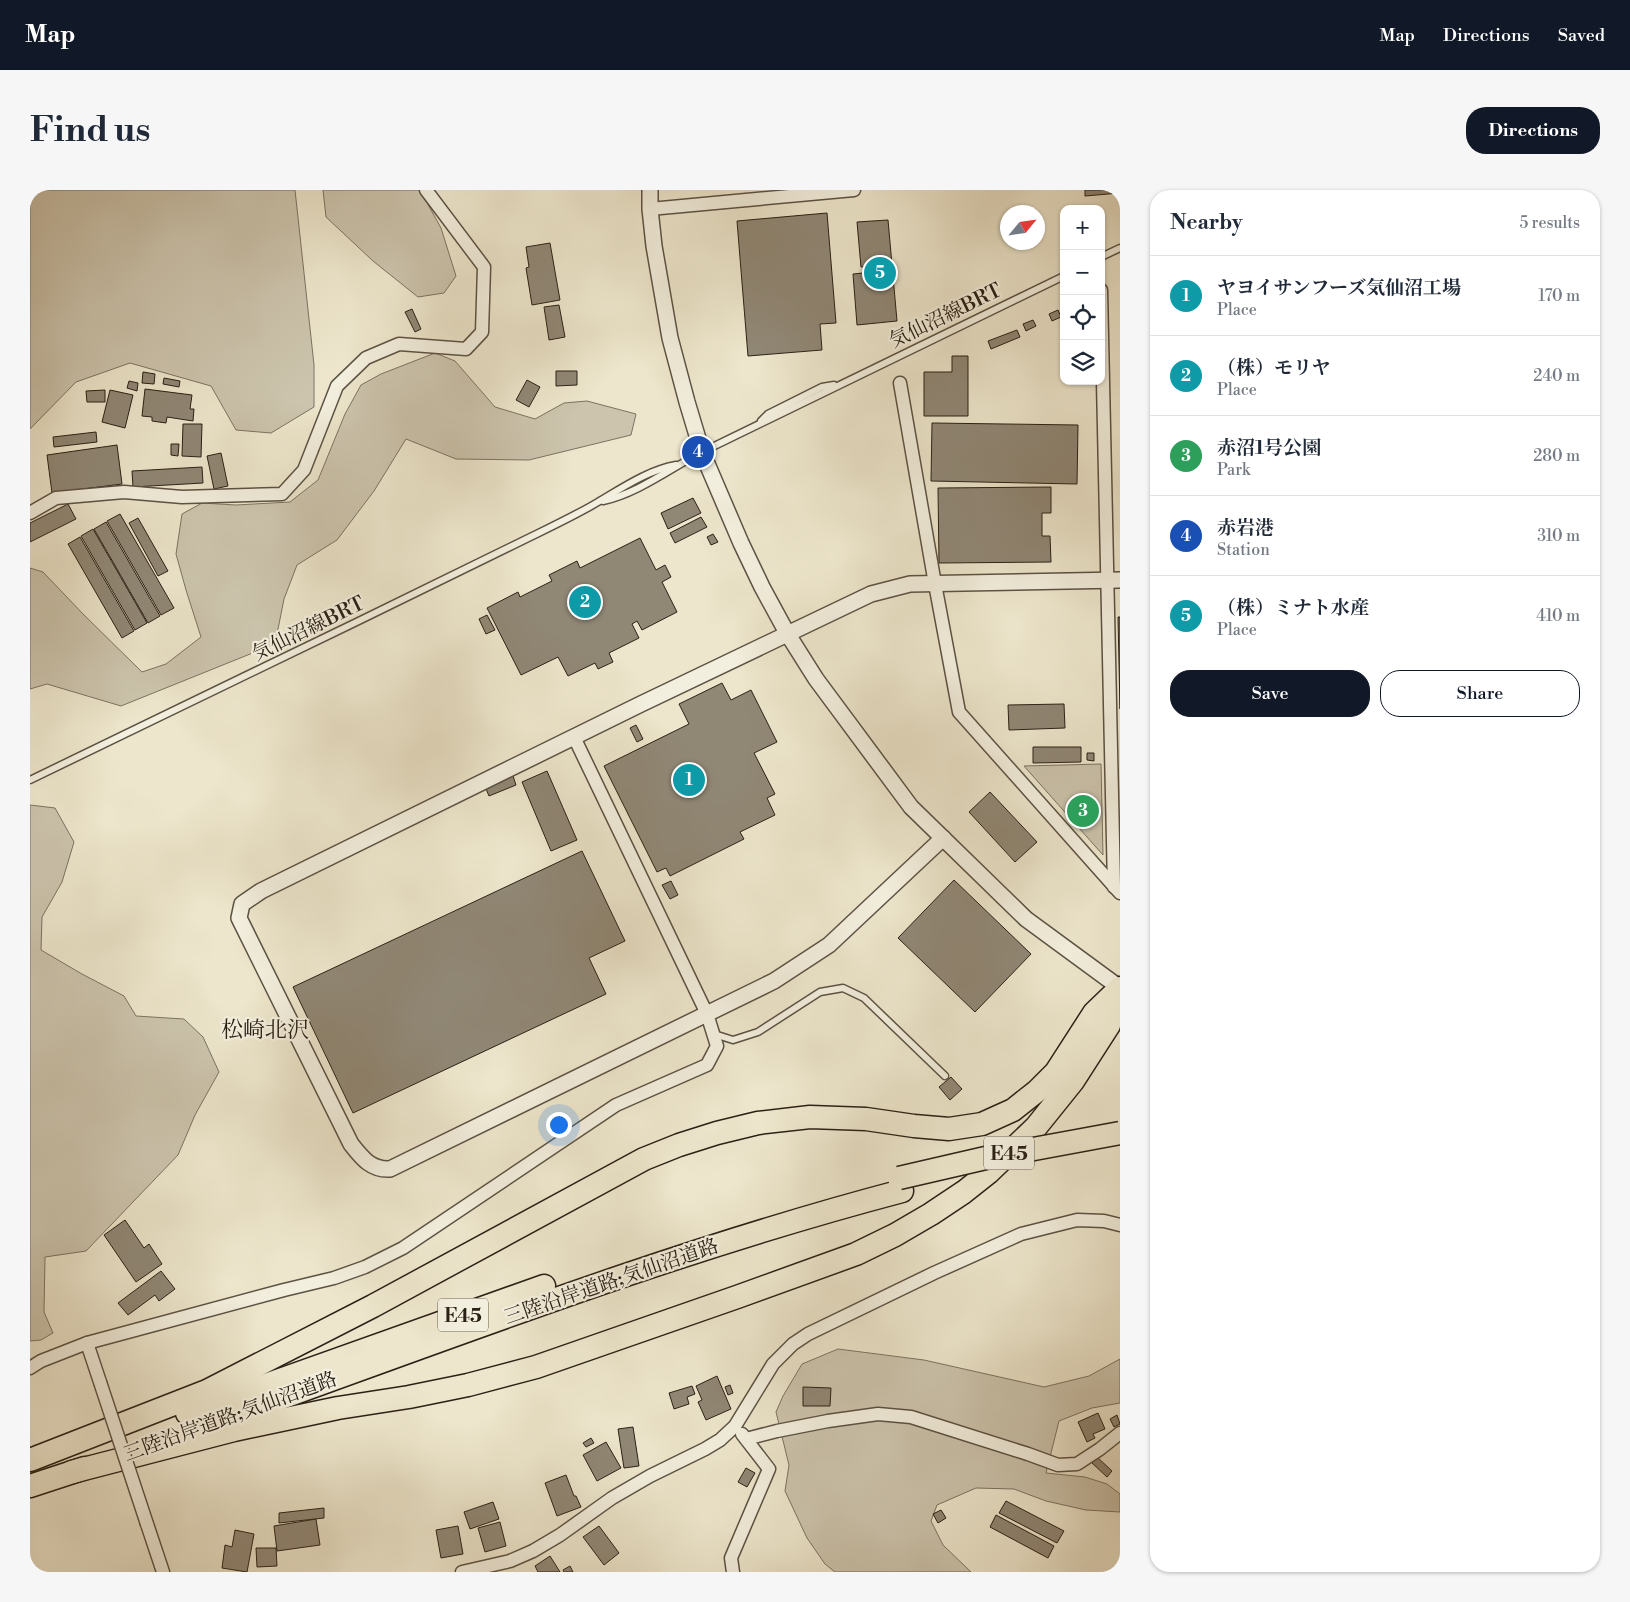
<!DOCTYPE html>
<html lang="en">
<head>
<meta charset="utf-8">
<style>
  body { margin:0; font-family:"Libre Bodoni","Noto Serif JP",serif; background:#f6f6f7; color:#1f2937 }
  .controls { position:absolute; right:15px; top:15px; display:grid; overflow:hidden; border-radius:10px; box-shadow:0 1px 4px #0004 }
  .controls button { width:45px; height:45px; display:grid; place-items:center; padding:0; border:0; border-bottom:1px solid #e0e1e3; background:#fff; color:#1f2937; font:25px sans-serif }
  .compass { position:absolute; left:970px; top:15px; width:45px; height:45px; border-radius:50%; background:#fff; box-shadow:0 1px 4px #0004; rotate:61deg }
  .you { position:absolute; left:528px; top:934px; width:18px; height:18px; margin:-12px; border:4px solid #fff; border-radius:50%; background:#1a73e8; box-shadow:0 0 0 8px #1a73e833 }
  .badge { display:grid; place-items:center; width:32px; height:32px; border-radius:50%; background:#111827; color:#fff; font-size:16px; font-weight:700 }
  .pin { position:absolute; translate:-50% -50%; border:2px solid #fff; box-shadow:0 1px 5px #0006 }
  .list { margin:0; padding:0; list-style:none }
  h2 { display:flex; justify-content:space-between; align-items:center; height:65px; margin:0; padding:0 20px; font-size:21px }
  h2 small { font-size:16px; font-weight:400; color:#747a83 }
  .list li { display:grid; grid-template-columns:32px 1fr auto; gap:15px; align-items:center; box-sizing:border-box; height:80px; padding:0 20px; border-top:1px solid #e0e1e3 }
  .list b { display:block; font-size:19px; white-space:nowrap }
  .list p { margin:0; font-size:16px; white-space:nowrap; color:#747a83 }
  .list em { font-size:16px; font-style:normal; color:#747a83 }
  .actions { display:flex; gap:10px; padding:15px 20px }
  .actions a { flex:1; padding:11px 0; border:1px solid #111827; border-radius:20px; text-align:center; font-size:18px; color:#111827 }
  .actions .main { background:#111827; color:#fff }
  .icon { flex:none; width:28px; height:28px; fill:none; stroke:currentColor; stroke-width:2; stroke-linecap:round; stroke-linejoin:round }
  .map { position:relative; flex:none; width:1090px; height:1382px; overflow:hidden; border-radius:20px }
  header { display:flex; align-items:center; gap:30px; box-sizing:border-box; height:70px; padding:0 25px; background:#111827; color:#fff }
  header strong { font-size:24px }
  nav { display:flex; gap:28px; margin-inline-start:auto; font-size:18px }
  .intro { display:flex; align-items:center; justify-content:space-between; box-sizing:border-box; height:120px; padding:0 30px }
  h1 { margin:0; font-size:35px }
  .button { padding:12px 22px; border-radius:20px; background:#111827; color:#fff; font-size:18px; font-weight:700 }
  main { display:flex; gap:30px; padding:0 30px }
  aside { flex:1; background:#fff; border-radius:20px; box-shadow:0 1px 4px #0004 }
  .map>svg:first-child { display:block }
  .green { fill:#ccc4ad; stroke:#7c7262 }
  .building { fill:#908775; stroke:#2b2016 }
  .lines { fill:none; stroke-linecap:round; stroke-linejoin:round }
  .service-casing { stroke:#5c5244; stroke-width:9 }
  .minor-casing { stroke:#5c5244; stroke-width:15 }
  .tertiary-casing { stroke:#5c5244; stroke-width:18 }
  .motorway-casing { stroke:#2b2016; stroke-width:25 }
  .service { stroke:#f3efde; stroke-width:6 }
  .minor { stroke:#f3efde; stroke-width:12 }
  .tertiary { stroke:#f3efde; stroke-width:15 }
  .motorway { stroke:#ede6cc; stroke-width:22 }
  .minor-bridge-casing { stroke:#5c5244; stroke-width:15; stroke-linecap:butt }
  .motorway-bridge-casing { stroke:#2b2016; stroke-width:25; stroke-linecap:butt }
  .minor-bridge { stroke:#f3efde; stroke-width:12 }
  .motorway-bridge { stroke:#ede6cc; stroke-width:22 }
  .labels { text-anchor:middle; stroke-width:4.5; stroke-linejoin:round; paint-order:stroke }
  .shield { fill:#f3efde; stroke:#675e52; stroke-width:1 }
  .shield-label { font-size:19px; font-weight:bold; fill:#2b2016 }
  .street-label { font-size:20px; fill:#2b2016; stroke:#f3efde }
  .quarter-label { font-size:22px; fill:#2b2016; stroke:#f3efde }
</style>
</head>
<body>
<header>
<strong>Map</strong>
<nav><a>Map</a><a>Directions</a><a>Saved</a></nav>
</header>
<div class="intro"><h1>Find us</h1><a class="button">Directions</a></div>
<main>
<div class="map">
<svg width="1090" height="1382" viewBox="0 0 1090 1382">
  <rect width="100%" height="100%" fill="#ede6cc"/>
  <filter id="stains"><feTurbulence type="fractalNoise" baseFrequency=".004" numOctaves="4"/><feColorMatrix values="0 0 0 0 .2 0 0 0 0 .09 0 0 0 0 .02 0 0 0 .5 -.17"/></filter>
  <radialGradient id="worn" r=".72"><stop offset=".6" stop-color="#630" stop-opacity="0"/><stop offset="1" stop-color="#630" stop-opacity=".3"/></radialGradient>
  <!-- green -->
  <g class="green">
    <path d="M 0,0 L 265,0 L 284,175 L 284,217 L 241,243 L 206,240 L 181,196 L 100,173 L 46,192 L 0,239 Z"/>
    <path d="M 293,0 L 390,0 L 411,38 L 426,86 L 414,103 L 388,107 L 343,71 L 296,27 Z"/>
    <path d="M 405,163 L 425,171 L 465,217 L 505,229 L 534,213 L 557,211 L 606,224 L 601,245 L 499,270 L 426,269 L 376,249 L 344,301 L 307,350 L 267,375 L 254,409 L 245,454 L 91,516 L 17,494 L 0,499 L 0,378 L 13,382 L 54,425 L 112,482 L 136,474 L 171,447 L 156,400 L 146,364 L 152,324 L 172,313 L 206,315 L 260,312 L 288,290 L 315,224 L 331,195 L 351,184 Z"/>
    <path d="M 1071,574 L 1073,665 L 994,576 Z"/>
    <path d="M 0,615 L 25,618 L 44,652 L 32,692 L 12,727 L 11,760 L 52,784 L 94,806 L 106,826 L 154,829 L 173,847 L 189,882 L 165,925 L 148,965 L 56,1061 L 15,1067 L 14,1122 L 23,1143 L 11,1150 L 0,1151 Z"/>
    <path d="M 808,1159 L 894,1170 L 1014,1197 L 1059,1186 L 1090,1169 L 1090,1213 L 1062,1218 L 1029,1231 L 1016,1283 L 1055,1287 L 1077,1294 L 1090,1304 L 1090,1322 L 1056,1320 L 1016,1311 L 984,1299 L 946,1298 L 907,1315 L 901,1331 L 913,1355 L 941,1382 L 805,1382 L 795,1374 L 777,1348 L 755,1301 L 759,1275 L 746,1222 L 753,1206 L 772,1174 Z"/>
  </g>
  <!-- building -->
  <g class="building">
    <path d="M 1055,0 L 1090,0 L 1090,3 L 1055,6 Z"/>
    <path d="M 797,23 L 806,133 L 790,134 L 792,160 L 718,166 L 707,31 Z"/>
    <path d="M 858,30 L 867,131 L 827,135 L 823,84 L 852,81 L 852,75 L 831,77 L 827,32 Z"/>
    <path d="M 520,53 L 530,110 L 502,115 L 496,78 L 499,77 L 496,57 Z"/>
    <path d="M 529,115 L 535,147 L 519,150 L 514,117 Z"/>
    <path d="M 382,119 L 391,139 L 385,142 L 375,122 Z"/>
    <path d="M 1028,120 L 1031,127 L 1022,131 L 1019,124 Z"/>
    <path d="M 1003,130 L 1006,136 L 996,141 L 993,134 Z"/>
    <path d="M 987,140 L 990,147 L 961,159 L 958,151 Z"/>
    <path d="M 922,166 L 938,166 L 938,226 L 894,226 L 894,182 L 922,182 Z"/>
    <path d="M 526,181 L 547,181 L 547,195 L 526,196 Z"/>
    <path d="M 113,182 L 125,184 L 124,194 L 112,193 Z"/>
    <path d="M 134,188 L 150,191 L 149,197 L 133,194 Z"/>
    <path d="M 497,190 L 510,197 L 499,217 L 486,210 Z"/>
    <path d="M 99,191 L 108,193 L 107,201 L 97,198 Z"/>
    <path d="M 115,199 L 162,205 L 160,219 L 164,219 L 163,231 L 137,227 L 136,233 L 122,231 L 122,227 L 112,226 Z"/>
    <path d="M 75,200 L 75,212 L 57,212 L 56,201 Z"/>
    <path d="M 80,200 L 103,205 L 95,238 L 72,232 Z"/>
    <path d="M 902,233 L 1048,235 L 1047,294 L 901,291 Z"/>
    <path d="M 153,234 L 172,234 L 171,267 L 152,266 Z"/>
    <path d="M 66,242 L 67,252 L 24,257 L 23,247 Z"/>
    <path d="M 141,254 L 149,254 L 148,266 L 141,265 Z"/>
    <path d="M 87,255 L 92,294 L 22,303 L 17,265 Z"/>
    <path d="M 191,263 L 198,296 L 184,299 L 177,266 Z"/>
    <path d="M 172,277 L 173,293 L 103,297 L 102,281 Z"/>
    <path d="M 1021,297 L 1021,323 L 1012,323 L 1012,346 L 1020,346 L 1021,372 L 909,373 L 908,298 Z"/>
    <path d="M 663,308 L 671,323 L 638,339 L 631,323 Z"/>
    <path d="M 38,314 L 46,329 L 0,352 L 0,333 Z"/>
    <path d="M 90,324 L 144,418 L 131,425 L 77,331 Z"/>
    <path d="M 671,327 L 677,337 L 645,353 L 640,343 Z"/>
    <path d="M 108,328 L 138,381 L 128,386 L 99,333 Z"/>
    <path d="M 76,332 L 130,426 L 118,433 L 64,339 Z"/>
    <path d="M 63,339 L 117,433 L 105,440 L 51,346 Z"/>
    <path d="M 683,344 L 688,352 L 681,355 L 677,347 Z"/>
    <path d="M 50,347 L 104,441 L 92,448 L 38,354 Z"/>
    <path d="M 610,348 L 626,380 L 635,375 L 641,387 L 632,392 L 647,422 L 612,440 L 607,431 L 602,434 L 609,448 L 579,463 L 583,472 L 568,479 L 565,473 L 538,486 L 528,467 L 491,485 L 457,418 L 488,402 L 490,407 L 522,391 L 519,385 L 547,371 L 550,378 Z"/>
    <path d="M 457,425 L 465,440 L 456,444 L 449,429 Z"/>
    <path d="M 1088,427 L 1090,427 L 1090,519 Z"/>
    <path d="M 692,493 L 701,510 L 721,500 L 747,552 L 724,563 L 745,604 L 737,608 L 745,625 L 710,642 L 714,649 L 640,686 L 636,678 L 627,682 L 574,576 L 659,534 L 649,514 Z"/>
    <path d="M 1034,514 L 1035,538 L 979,540 L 978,515 Z"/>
    <path d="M 606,535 L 613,549 L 607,552 L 600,538 Z"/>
    <path d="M 1003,557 L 1051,557 L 1051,572 L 1003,573 Z"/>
    <path d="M 1057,563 L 1064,563 L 1064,571 L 1057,570 Z"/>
    <path d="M 517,581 L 547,650 L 521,661 L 492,592 Z"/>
    <path d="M 482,583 L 486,595 L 459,606 L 454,594 Z"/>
    <path d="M 960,602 L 1007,652 L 985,672 L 939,622 Z"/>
    <path d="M 552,661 L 595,751 L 559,768 L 576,804 L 323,923 L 263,797 Z"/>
    <path d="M 924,690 L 1001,764 L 945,822 L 868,748 Z"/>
    <path d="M 641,691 L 648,705 L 640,709 L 632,695 Z"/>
    <path d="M 921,887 L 932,899 L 920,910 L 909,897 Z"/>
    <path d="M 95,1030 L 114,1058 L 119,1054 L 132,1074 L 106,1092 L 74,1045 Z"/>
    <path d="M 131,1081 L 145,1099 L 129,1111 L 125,1105 L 98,1125 L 88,1113 Z"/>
    <path d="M 687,1186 L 701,1219 L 676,1230 L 668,1212 L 672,1210 L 666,1196 Z"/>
    <path d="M 700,1195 L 703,1203 L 698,1205 L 695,1197 Z"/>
    <path d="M 662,1196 L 665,1204 L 657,1207 L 659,1214 L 644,1219 L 639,1203 Z"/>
    <path d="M 773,1197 L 801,1198 L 800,1216 L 773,1216 Z"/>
    <path d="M 1068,1223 L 1075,1239 L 1063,1244 L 1065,1248 L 1057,1252 L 1048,1232 Z"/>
    <path d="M 1087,1225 L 1090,1234 L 1084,1237 L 1080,1229 Z"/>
    <path d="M 603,1237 L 609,1276 L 594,1278 L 588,1239 Z"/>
    <path d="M 561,1248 L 564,1253 L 556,1257 L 553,1253 Z"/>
    <path d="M 576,1252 L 591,1278 L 567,1291 L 553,1265 Z"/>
    <path d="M 1066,1266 L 1082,1281 L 1077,1287 L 1061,1272 Z"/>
    <path d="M 716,1278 L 725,1283 L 717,1297 L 708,1292 Z"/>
    <path d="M 536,1285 L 544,1306 L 546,1306 L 551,1317 L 527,1326 L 515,1293 Z"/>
    <path d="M 976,1311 L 1034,1341 L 1027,1353 L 969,1323 Z"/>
    <path d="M 463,1312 L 469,1329 L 440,1339 L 434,1322 Z"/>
    <path d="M 294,1318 L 294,1328 L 249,1333 L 249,1323 Z"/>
    <path d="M 911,1320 L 916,1328 L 908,1333 L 903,1324 Z"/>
    <path d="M 966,1325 L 1024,1356 L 1018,1368 L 960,1337 Z"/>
    <path d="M 286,1329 L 290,1355 L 247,1361 L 244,1336 Z"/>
    <path d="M 470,1332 L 476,1356 L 455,1362 L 448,1338 Z"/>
    <path d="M 428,1336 L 433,1364 L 411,1368 L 406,1340 Z"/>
    <path d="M 569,1336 L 589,1363 L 574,1375 L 553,1347 Z"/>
    <path d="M 205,1340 L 224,1344 L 217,1382 L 192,1378 L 195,1355 L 202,1357 Z"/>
    <path d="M 226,1358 L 246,1358 L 247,1376 L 227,1377 Z"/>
    <path d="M 520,1366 L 530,1382 L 508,1382 L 505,1376 Z"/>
    <path d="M 540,1376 L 543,1382 L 534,1382 L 533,1380 Z"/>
  </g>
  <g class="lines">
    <defs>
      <g id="service">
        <path d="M 1071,67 L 1090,58"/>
        <path d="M 731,231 L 738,224 L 792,197 L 804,195"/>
        <path d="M 573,311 C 607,304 641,278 672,262 L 1034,86"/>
        <path d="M 0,590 C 162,512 323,434 484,355 C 512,341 541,328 568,312 C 592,298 618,280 646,275"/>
        <path d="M 684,844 L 703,850 L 728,842 L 790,802 L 813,798 L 834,808 L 915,886"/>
      </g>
      <g id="minor">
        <path d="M 620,19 L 824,0"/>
        <path d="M 1071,100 L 1084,697"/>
        <path d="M 870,193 L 905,394 L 929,522 L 1090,703"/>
        <path d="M 0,323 L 26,308 L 94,302 L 152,307 L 252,304 L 274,280 L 307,196 L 336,168 L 369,154 L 436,159 L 452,142 L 454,77 L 396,0"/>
        <path d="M 57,1153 L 70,1192"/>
        <path d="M 0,1178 L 11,1171 L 57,1153 L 254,1100 L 304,1088 L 335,1077 L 373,1058 L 586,915 L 677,875 L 687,856 L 677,824 L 544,547"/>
        <path d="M 716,1249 L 747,1241 L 798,1231 L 848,1224 L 881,1227 L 998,1264 L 1028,1275 L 1047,1274 L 1070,1259 L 1090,1243"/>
        <path d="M 117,1334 L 133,1382"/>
        <path d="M 432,1382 L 480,1371 L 503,1361 L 530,1345 L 582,1308 L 620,1286 L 675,1259 L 690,1250 L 705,1236 L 743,1174 L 763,1154 L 778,1144 L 904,1083 L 991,1044 L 1047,1030 L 1074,1031 L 1090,1035"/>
        <path d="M 703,1382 L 701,1368 L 739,1279 L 712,1244"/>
      </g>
      <g id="tertiary">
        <path d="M 620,0 L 620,19 L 624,56 L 640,148 L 657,212 L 672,262 L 711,353 L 732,397 L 757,443 L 786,489 L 881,617 L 996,729 L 1090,798"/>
        <path d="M 913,648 L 799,755 L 744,791 L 360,979 C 341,980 332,968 321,954 L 209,728 L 212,714 L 231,701 L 611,514 L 841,404 L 880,394 L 1090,390"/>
      </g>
      <g id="motorway">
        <path d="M 157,1223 L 514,1096"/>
        <path d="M 179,1234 C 409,1152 636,1063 872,1001"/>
        <path d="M 0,1270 L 177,1201 L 343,1116 L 614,969 L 649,955 L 687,943 L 728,933 L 780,927 L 836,929 L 884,936 L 919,939 L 952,934 L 983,920 L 1007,901 L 1026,882 L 1064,823 L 1090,798"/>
        <path d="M 42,1282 L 204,1240 L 308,1218 L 379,1207 L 438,1195 L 506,1177 L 707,1107 L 826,1064 L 865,1045 L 901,1024 L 934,1002 L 958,983 L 1006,937 L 1043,891 L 1079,835 L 1089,799"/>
        <path d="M 0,1296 L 55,1278"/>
      </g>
    </defs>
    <!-- service casing -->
    <use href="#service" class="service-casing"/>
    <!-- minor casing -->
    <use href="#minor" class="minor-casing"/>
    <!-- tertiary casing -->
    <use href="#tertiary" class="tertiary-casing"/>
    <!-- motorway casing -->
    <use href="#motorway" class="motorway-casing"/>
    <!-- service -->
    <use href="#service" class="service"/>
    <!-- minor -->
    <use href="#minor" class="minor"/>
    <!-- tertiary -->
    <use href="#tertiary" class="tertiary"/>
    <!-- motorway -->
    <use href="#motorway" class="motorway"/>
    <defs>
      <path id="minor-bridge" d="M 70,1192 L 117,1334"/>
      <path id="motorway-bridge" d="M 869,988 L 960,967 L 1090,943"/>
    </defs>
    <!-- minor-bridge casing -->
    <use href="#minor-bridge" class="minor-bridge-casing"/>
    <!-- motorway-bridge casing -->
    <use href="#motorway-bridge" class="motorway-bridge-casing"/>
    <!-- minor-bridge -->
    <use href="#minor-bridge" class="minor-bridge"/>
    <!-- motorway-bridge -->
    <use href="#motorway-bridge" class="motorway-bridge"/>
  </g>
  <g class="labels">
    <!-- shield labels -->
    <g class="shield">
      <rect x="954" y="946.5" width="50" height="33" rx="4"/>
      <rect x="408" y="1108.5" width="50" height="33" rx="4"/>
    </g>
    <g class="shield-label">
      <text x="979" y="970">E45</text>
      <text x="433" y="1132">E45</text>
    </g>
    <!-- street labels -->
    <g class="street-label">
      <text transform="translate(915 125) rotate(-26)" y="7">気仙沼線BRT</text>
      <text transform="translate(278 438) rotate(-26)" y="7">気仙沼線BRT</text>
      <text transform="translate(581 1091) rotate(-19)" y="7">三陸沿岸道路;気仙沼道路</text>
      <text transform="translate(200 1226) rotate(-20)" y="7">三陸沿岸道路;気仙沼道路</text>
    </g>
    <!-- quarter labels -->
    <g class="quarter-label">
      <text x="235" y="847">松崎北沢</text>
    </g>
  </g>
  <rect width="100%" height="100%" filter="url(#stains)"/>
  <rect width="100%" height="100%" fill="url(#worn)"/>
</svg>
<div class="controls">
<button>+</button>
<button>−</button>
<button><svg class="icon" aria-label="locate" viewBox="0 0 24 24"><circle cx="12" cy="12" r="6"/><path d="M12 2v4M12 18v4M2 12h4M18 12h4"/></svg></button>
<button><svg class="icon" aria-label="layers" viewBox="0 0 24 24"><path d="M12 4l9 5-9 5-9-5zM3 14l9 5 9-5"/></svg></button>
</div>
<svg class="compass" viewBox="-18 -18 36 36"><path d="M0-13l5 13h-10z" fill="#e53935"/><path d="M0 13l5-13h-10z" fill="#747a83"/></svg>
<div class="you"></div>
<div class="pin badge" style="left:659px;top:590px;background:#0f9aa8">1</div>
<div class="pin badge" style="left:555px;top:412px;background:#0f9aa8">2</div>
<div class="pin badge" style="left:1053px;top:621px;background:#2e9e5b">3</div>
<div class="pin badge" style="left:668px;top:262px;background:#1a4fb4">4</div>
<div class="pin badge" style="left:850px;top:83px;background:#0f9aa8">5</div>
</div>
<aside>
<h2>Nearby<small>5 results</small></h2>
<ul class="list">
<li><span class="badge" style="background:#0f9aa8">1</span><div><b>ヤヨイサンフーズ気仙沼工場</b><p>Place</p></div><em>170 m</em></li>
<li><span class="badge" style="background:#0f9aa8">2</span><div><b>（株）モリヤ</b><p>Place</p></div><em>240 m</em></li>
<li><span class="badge" style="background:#2e9e5b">3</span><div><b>赤沼1号公園</b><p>Park</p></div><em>280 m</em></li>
<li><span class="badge" style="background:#1a4fb4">4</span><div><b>赤岩港</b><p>Station</p></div><em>310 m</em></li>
<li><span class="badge" style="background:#0f9aa8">5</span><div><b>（株）ミナト水産</b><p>Place</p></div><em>410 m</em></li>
</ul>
<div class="actions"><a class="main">Save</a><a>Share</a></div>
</aside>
</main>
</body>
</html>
